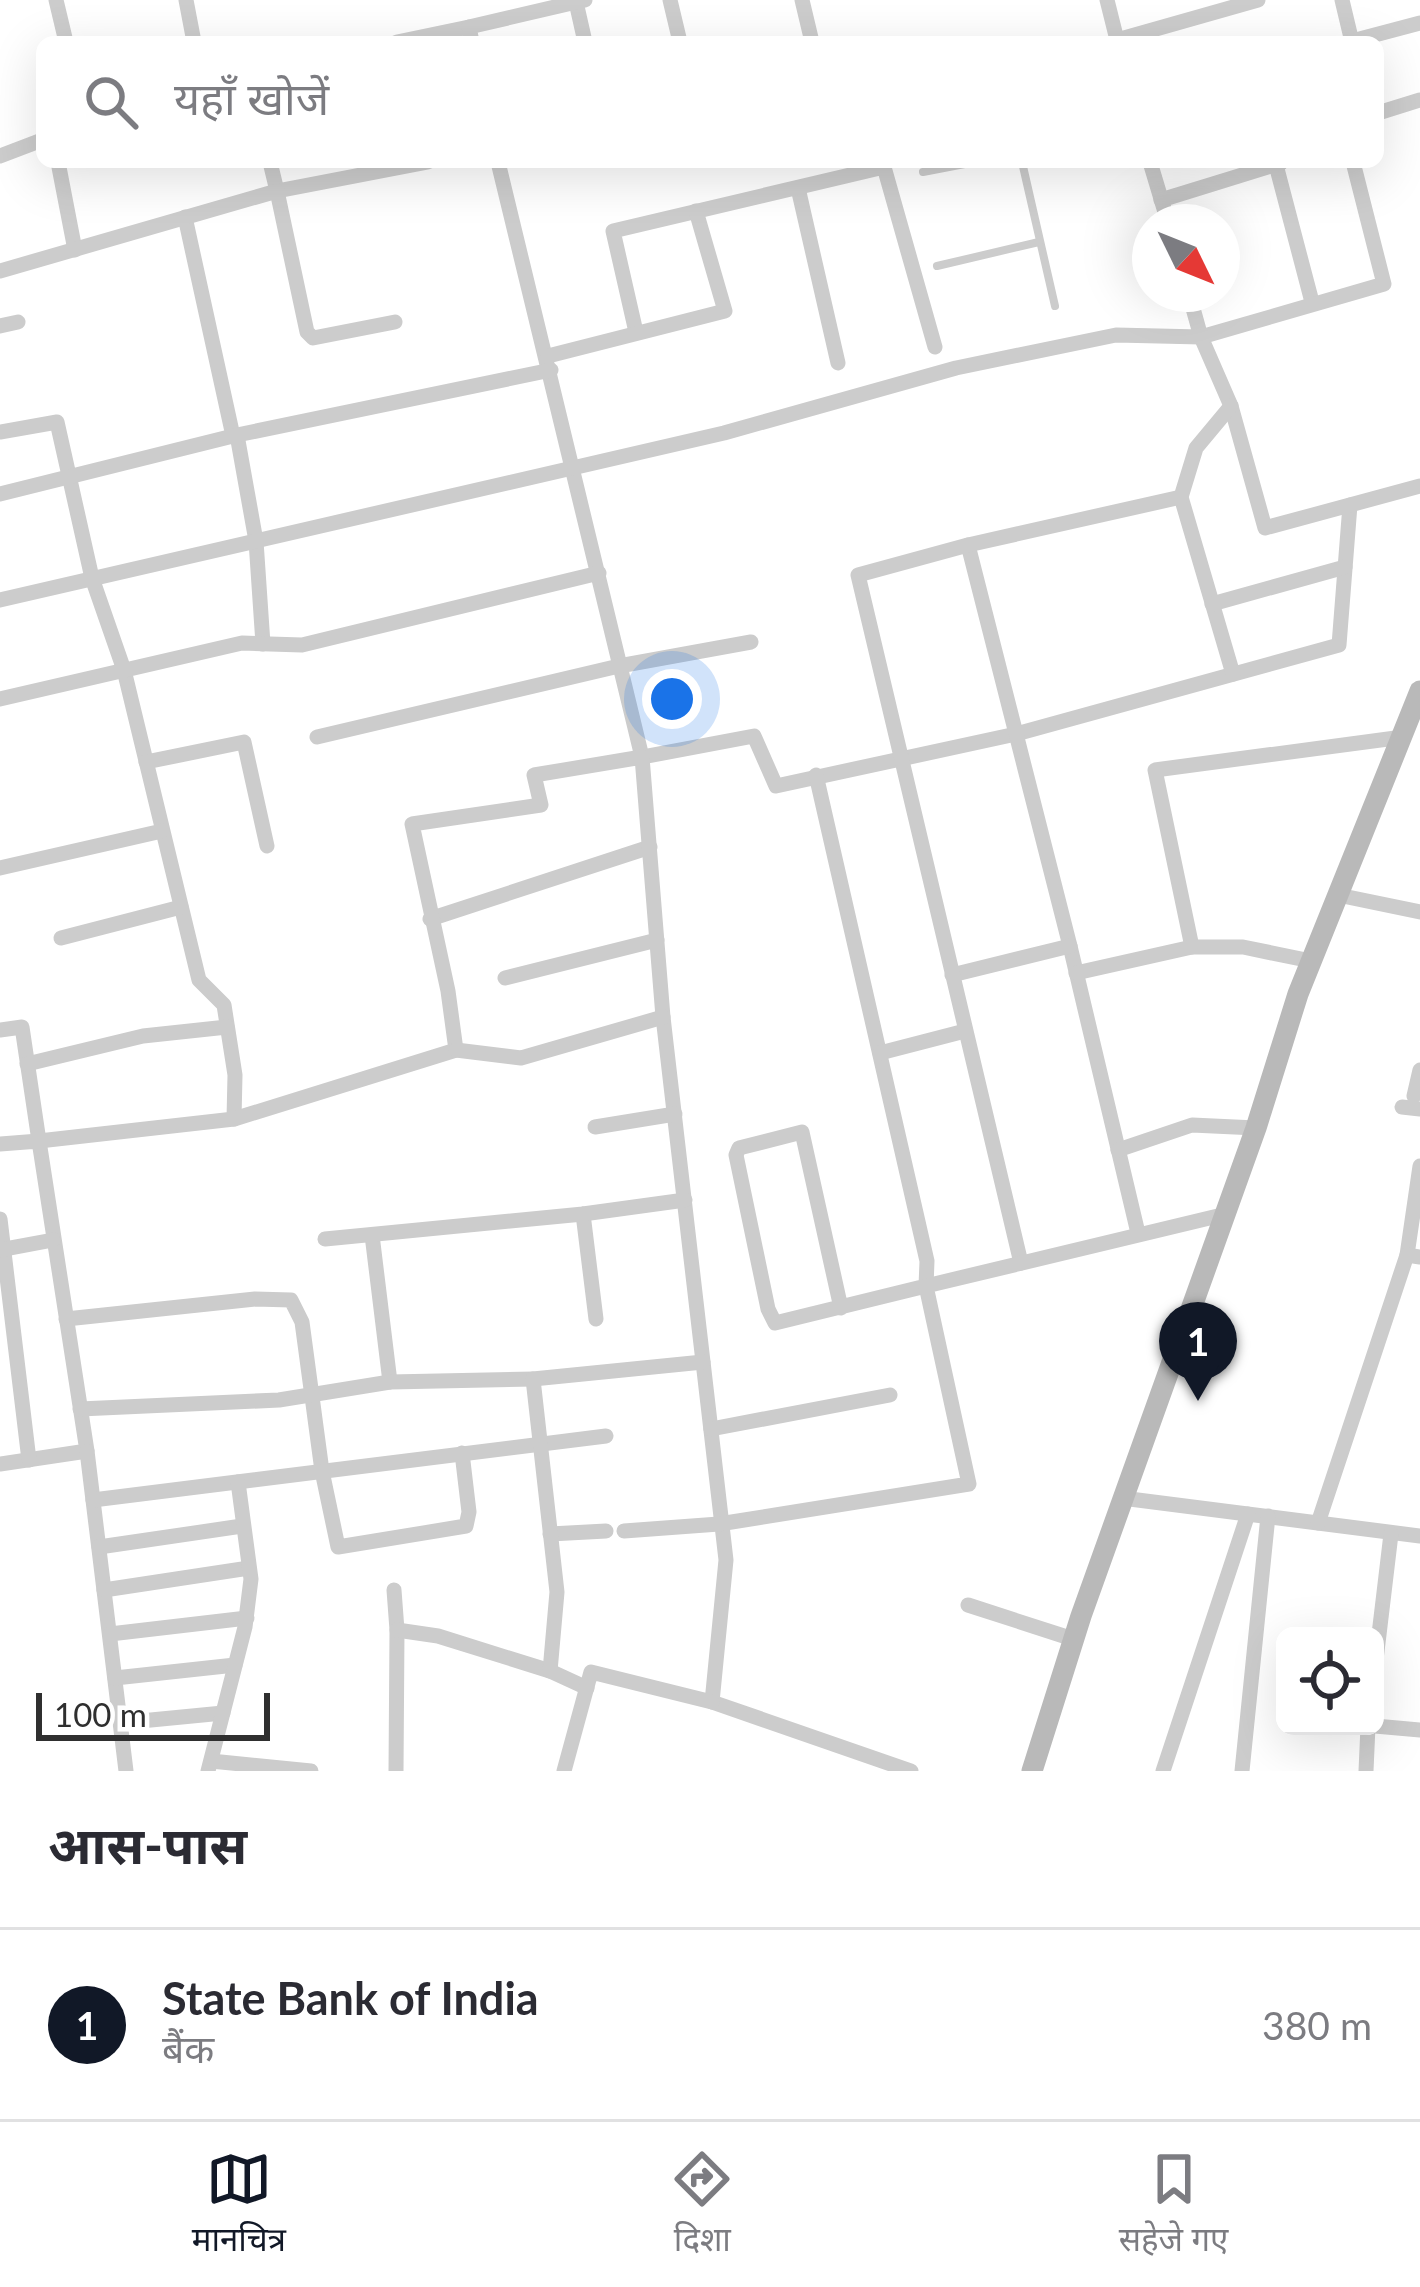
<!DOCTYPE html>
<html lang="hi">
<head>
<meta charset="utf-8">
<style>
  body { margin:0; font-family:Lato,"Noto Sans Devanagari",sans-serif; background:#f7f7f7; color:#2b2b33 }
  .controls { position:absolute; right:36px; bottom:36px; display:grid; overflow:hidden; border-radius:18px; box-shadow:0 12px 48px #0002 }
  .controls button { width:108px; height:108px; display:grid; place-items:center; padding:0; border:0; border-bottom:3px solid #e1e1e2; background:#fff; color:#2b2b33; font:60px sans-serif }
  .compass { position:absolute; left:1132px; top:204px; width:108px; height:108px; border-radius:50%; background:#fff; box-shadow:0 12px 48px #0002; rotate:133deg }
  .scale { position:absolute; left:36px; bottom:30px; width:234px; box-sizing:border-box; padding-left:12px; border:6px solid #2f2f2f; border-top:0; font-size:33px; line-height:42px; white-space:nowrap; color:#2f2f2f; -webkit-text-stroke:9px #fff; paint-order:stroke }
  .you { position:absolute; left:672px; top:699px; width:42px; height:42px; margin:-30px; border:9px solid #fff; border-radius:50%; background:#1a73e8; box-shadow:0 0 0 18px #1a73e833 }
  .badge { display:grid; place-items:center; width:78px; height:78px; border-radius:50%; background:#111827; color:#fff; font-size:39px; font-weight:700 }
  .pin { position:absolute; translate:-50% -99px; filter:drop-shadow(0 3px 6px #0008) }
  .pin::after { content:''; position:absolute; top:63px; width:42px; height:36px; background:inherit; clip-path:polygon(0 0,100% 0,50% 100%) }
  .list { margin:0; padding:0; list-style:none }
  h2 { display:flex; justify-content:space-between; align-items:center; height:156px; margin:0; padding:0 48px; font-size:51px }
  h2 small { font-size:39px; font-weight:400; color:#7c7c81 }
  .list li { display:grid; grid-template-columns:78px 1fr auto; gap:36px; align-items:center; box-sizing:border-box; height:192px; padding:0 48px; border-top:3px solid #e1e1e2 }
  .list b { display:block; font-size:45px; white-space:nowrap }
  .list p { margin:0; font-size:39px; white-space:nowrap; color:#7c7c81 }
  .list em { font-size:39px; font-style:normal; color:#7c7c81 }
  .icon { flex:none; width:66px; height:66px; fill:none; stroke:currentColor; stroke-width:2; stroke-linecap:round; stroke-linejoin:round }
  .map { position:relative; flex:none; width:1420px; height:1771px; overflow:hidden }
  .search { position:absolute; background:#fff; box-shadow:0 12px 48px #0002; left:36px; right:36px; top:36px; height:132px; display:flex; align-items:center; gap:30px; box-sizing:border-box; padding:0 42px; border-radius:18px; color:#7c7c81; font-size:45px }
  .sheet { height:348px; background:#fff }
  nav { display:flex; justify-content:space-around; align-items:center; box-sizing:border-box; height:168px; border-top:3px solid #e1e1e2; background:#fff; font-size:33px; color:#7c7c81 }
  nav a { display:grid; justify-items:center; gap:6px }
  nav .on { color:#111827 }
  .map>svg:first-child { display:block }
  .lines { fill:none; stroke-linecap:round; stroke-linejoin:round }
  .lane { stroke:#ccc; stroke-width:8 }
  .street { stroke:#ccc; stroke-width:15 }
  .secondary { stroke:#b9b9b9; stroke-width:21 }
</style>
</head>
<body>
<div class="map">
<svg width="1420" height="1771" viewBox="0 0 1420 1771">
  <rect width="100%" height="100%" fill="#fff"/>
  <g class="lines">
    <!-- lane -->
    <g class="lane">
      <path d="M 1022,162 L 1055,306"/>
      <path d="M 923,172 L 975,162"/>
      <path d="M 937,266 L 1039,242"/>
    </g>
    <!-- street -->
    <g class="street">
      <path d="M 56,0 L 66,42"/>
      <path d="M 186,0 L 194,42"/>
      <path d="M 670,0 L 680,42"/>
      <path d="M 802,0 L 812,42"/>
      <path d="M 1107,0 L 1117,40 L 1258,0"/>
      <path d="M 1342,0 L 1352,42"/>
      <path d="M 576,2 L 585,42"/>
      <path d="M 1352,41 L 1420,23"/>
      <path d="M 397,42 L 469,27"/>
      <path d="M 472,42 L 469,27 L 585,0"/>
      <path d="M 1378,113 L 1420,100"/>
      <path d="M 0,156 L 42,140"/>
      <path d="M 58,162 L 75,250"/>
      <path d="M 270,162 L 277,191 L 428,162"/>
      <path d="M 498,162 L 642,757 L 754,736 L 776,786 L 1016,734 L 1339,645 L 1350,505"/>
      <path d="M 1150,162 L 1168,222"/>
      <path d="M 1276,165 L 1312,302"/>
      <path d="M 798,188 L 838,363"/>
      <path d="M 1161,200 L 1281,163"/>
      <path d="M 185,217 L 233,436"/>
      <path d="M 0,271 L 277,191 L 307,332 L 313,338 L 395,322"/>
      <path d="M 1189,294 L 1201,337 L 1231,406 L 1265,528 L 1420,486"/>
      <path d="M 0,326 L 18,322"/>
      <path d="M 636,332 L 613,231 L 884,167 L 935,347"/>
      <path d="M 548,356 L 725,311 L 696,211"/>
      <path d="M 0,432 L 57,422 L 92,578 L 124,670 L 199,980 L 224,1005 L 235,1075 L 234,1119"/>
      <path d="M 237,435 L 256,541 L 263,644"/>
      <path d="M 0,494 L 237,435 L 551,370"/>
      <path d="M 1181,497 L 1233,674"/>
      <path d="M 968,545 L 1070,946 L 1138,1233"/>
      <path d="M 0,600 L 724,433 L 956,368 L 1116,335 L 1201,337 L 1384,284 L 1353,162"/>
      <path d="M 1212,604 L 1345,567"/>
      <path d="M 0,699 L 242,643 L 302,645 L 599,573"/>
      <path d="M 317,737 L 619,666 L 751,642"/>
      <path d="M 146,762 L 244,742 L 267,846"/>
      <path d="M 816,775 L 927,1261 L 926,1286 L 775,1323 L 768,1309 L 736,1155 L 739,1148 L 802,1132 L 841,1308"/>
      <path d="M 0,868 L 162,831"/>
      <path d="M 1338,895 L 1420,912"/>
      <path d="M 430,919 L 650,847"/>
      <path d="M 61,938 L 181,907"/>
      <path d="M 1192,947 L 1155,770 L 1403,737"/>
      <path d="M 1076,973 L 1192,947 L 1243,947 L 1311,961"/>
      <path d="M 952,975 L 1070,946"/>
      <path d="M 505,978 L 657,940"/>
      <path d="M 0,1030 L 22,1027 L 39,1141 L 234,1119 L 456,1050 L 448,991 L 412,824 L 541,805 L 534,775 L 642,757 L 663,1017 L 726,1560 L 712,1702 L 911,1771"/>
      <path d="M 456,1050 L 521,1058 L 663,1017"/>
      <path d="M 880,1053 L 965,1031"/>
      <path d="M 27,1064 L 143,1036 L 227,1027"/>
      <path d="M 1414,1096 L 1420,1070"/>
      <path d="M 1402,1107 L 1420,1109"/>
      <path d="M 595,1127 L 675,1114"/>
      <path d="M 0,1144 L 39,1141 L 87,1451 L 0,1464"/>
      <path d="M 1118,1150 L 1192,1125 L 1256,1128"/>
      <path d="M 583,1214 L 596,1319"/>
      <path d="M 0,1219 L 29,1460"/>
      <path d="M 372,1235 L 390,1382"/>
      <path d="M 325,1239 L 583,1214 L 685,1200"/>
      <path d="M 0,1250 L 53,1240"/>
      <path d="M 1407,1255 L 1420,1166"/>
      <path d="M 1021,1263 L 858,575 L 968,545 L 1181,497 L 1196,448 L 1231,406"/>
      <path d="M 66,1319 L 255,1299 L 291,1300 L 302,1322 L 322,1471 L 338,1547 L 466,1526 L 469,1512 L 462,1453"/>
      <path d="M 80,1409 L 279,1400 L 390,1382 L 533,1379"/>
      <path d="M 711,1429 L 890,1395"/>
      <path d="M 87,1451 L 126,1771"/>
      <path d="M 1122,1498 L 1420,1536"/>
      <path d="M 93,1500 L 606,1436"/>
      <path d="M 1318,1523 L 1407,1255 L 1420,1257"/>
      <path d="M 624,1531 L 719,1524 L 969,1484 L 926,1286 L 1222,1215"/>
      <path d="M 550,1534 L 606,1531"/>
      <path d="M 99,1547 L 242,1526"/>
      <path d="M 104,1590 L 249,1568"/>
      <path d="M 394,1590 L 397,1630 L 396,1771"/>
      <path d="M 968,1605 L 1073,1639"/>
      <path d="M 397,1630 L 438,1636 L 550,1671"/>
      <path d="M 110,1634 L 247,1618"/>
      <path d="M 1375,1668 L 1391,1534"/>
      <path d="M 115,1678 L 235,1665"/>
      <path d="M 587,1688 L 550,1671 L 557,1592 L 533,1379 L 703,1362"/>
      <path d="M 120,1723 L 223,1713"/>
      <path d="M 1375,1726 L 1420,1730"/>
      <path d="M 211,1761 L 311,1771"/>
      <path d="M 208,1771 L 245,1627 L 251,1579 L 238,1482"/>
      <path d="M 564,1771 L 591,1672 L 712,1702"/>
      <path d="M 1163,1771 L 1248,1514"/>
      <path d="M 1242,1771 L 1268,1516"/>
      <path d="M 1366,1771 L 1368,1726"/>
    </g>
    <!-- secondary -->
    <path class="secondary" d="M 1032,1771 L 1081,1616 L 1256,1128 L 1298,994 L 1420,691"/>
  </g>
</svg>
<div class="controls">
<button><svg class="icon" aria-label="locate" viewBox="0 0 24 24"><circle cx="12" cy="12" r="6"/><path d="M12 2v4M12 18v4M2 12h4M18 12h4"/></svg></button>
</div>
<svg class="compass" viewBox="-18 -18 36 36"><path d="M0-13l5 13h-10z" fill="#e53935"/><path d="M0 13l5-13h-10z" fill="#7c7c81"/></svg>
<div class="scale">100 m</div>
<div class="you"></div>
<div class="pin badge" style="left:1198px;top:1401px">1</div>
<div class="search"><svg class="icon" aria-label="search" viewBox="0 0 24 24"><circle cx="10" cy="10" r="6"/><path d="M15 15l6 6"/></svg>यहाँ खोजें</div>
</div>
<section class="sheet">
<h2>आस-पास<small></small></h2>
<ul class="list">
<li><span class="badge">1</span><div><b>State Bank of India</b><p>बैंक</p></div><em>380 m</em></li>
</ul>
</section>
<nav>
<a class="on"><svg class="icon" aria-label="map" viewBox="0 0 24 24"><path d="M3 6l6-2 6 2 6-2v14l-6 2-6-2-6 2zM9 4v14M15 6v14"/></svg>मानचित्र</a>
<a><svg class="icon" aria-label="directions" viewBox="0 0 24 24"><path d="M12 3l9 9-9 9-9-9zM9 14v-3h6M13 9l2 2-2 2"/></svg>दिशा</a>
<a><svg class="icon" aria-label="saved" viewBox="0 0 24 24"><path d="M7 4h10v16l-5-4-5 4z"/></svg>सहेजे गए</a>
</nav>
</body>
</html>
